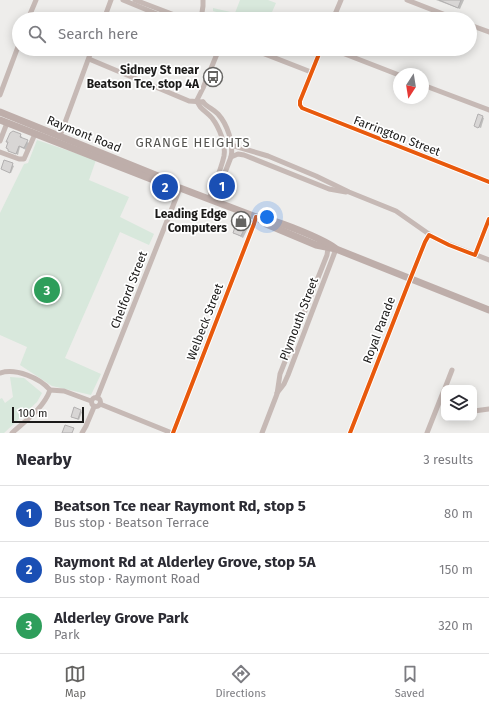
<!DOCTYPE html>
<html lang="en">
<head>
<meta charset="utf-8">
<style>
  body { margin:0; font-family:"Fira Sans",sans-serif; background:#f2f2f3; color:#2b2b33 }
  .controls { position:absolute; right:12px; bottom:12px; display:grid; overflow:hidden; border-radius:8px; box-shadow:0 2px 10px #0003 }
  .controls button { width:36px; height:36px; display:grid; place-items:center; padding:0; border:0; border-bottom:1px solid #e1e1e2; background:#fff; color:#2b2b33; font:20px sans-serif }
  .compass { position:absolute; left:393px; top:68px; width:36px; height:36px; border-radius:50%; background:#fff; box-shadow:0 2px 10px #0003; rotate:192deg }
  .scale { position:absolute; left:12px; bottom:10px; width:72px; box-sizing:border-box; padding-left:4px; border:2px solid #1b1a19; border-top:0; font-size:11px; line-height:14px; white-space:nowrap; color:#1b1a19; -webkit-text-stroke:3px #fff; paint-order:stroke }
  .you { position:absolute; left:267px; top:217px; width:14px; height:14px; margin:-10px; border:3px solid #fff; border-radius:50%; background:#1a73e8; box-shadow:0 0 0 6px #1a73e833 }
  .badge { display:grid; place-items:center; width:26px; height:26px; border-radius:50%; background:#656462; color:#fff; font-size:13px; font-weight:700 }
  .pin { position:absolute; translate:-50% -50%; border:2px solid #fff; box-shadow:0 1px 4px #0006 }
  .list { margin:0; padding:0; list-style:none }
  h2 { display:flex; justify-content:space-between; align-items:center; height:52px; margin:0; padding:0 16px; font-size:17px }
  h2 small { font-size:13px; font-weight:400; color:#7c7c81 }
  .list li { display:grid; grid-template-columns:26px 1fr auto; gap:12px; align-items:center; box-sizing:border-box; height:56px; padding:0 16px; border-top:1px solid #e1e1e2 }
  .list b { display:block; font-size:15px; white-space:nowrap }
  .list p { margin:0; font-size:13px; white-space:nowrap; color:#7c7c81 }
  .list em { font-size:13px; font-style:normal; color:#7c7c81 }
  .icon { flex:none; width:22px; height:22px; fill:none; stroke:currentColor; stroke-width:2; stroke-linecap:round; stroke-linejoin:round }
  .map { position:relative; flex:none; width:489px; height:433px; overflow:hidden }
  .search { position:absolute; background:#fff; box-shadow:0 2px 10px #0003; left:12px; right:12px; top:12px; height:44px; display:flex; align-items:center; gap:10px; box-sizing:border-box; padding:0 14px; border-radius:22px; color:#7c7c81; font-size:15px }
  .sheet { height:220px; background:#fff }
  nav { display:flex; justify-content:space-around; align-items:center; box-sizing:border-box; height:56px; border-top:1px solid #e1e1e2; background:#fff; font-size:11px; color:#7c7c81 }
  nav a { display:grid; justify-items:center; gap:2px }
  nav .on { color:#656462 }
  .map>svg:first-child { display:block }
  .green { fill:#d8e8dc }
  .shadow { fill:#0003 }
  .building { fill:#d8d6d5; stroke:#b2b0b0 }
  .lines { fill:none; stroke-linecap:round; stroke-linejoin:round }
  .minor { stroke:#c6b9b5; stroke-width:5 }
  .secondary { stroke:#beaeaa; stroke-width:7 }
  .cycleway-casing { stroke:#fff; stroke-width:6 }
  .cycleway { stroke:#e8590c; stroke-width:4 }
  .labels { text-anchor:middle; stroke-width:3.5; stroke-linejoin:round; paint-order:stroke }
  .poi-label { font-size:12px; font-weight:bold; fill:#1b1a19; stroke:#fff; text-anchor:end }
  .street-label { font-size:12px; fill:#1b1a19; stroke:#fff }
  .neighbourhood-label { font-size:13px; letter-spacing:1px; fill:#555450; stroke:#fff }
</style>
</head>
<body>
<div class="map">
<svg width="489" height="433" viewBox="0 0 489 433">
  <rect width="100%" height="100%" fill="#eeedeb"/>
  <!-- green -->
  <g class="green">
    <path d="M 240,0 L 268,0 L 276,3 L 269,19 L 246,19 L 241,17 L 239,19 L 213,11 L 213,8 L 235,13 Z"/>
    <path d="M 37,140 L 96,160 L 89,180 L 129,197 L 120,217 L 154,234 L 149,245 L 120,232 L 65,358 L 101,374 L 91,395 L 52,386 L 20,365 L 27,347 L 0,335 L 0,213 L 24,164 L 28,163 Z"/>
    <path d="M 10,377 L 24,378 L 42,393 L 37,402 L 4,433 L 0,433 L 0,399 L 2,398 L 5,403 L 13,397 Z"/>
  </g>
  <!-- shadow -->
  <g class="shadow">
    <path d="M 436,0 L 464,0 L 460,9 Z"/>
    <path d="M 479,115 L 484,118 L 481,128 L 475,126 Z"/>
    <path d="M 20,135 L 22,137 L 21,139 L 29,143 L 26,150 L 20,147 L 18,155 L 9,150 Z"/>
    <path d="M 5,161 L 14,166 L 11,173 L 2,169 Z"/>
    <path d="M 241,222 L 249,226 L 243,238 L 234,233 Z"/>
    <path d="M 81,411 L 82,412 L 79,420 L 72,417 Z"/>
  </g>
  <!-- building -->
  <g class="building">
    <path d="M 439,0 L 461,0 L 458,8 Z"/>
    <path d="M 478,114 L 483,116 L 479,127 L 478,128 L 474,126 Z"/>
    <path d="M 13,131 L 21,134 L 20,137 L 28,140 L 24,148 L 19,146 L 16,154 L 8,151 L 8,149 L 6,148 L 8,142 L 6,142 L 10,133 Z"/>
    <path d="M 4,160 L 13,163 L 10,173 L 1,169 Z"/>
    <path d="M 240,220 L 247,223 L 241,236 L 233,233 L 237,221 L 240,222 Z"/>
    <path d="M 74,407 L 81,410 L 78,419 L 71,417 Z"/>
    <path d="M 65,425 L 74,428 L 72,433 L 62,433 Z"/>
  </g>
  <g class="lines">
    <!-- minor -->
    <g class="minor">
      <path d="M 123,0 L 169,19"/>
      <path d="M 135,0 L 185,19"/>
      <path d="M 407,0 L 456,19"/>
      <path d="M 28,19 L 36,0"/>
      <path d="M 104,19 L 111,0"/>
      <path d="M 201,19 L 203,6 L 203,0"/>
      <path d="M 333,19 L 341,0"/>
      <path d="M 470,25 L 489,32"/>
      <path d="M 252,49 L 311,72"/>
      <path d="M 321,49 L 300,101 L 300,105 L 302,108 L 489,182"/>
      <path d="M 332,49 L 399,75"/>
      <path d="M 89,59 L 189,101 L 203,102"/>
      <path d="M 423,85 L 489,110"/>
      <path d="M 0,95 L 19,44"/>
      <path d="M 203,102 C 207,107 213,109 218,114 C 227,124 234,143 231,157 L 214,201"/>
      <path d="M 60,136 L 92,49"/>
      <path d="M 0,141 L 7,123"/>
      <path d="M 231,145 L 268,156 L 316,176 L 349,192 L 396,211 L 436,239 L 489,260"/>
      <path d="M 0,152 L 19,159 L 24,159 L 35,134"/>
      <path d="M 231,157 L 238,154 L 244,155 L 329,189 L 346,192"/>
      <path d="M 209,199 C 214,185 221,170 224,156 C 226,144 219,127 212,118 C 207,112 198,108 197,100 L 203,88 L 219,49"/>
      <path d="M 475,255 L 489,219"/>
      <path d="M 0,373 C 16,368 40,378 50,390"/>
      <path d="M 445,388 L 452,370"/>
      <path d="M 50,390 L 64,391 L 91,401"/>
      <path d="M 277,393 L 284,384 L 288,375 L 336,249"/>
      <circle cx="96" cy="402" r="4.5"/>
      <path d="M 97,398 L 180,188"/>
      <path d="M 100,404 L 172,433"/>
      <path d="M 474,411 L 489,409"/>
      <path d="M 12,433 C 25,421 44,408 50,390"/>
      <path d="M 82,433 L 86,426 L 94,407"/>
      <path d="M 173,433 L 254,224 L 256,217"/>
      <path d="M 262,433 L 277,394 L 280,374 L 327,255 L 328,248"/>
      <path d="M 350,433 L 409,282 L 425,242 L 429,235"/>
      <path d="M 427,433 L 444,390"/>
    </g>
    <!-- secondary -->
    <g class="secondary">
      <path d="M 0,112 L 158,176 L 167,181"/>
      <path d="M 0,120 L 156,181 L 180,188 L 256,217 L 266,224 L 316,245 L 336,249 L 489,310"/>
      <path d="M 257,217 C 274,219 321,238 335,248"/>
    </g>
    <defs>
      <g id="cycleway">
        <path d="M 321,49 L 300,101 L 300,105 L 302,108 L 489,182"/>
        <path d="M 173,433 L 254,224 L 256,217"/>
        <path d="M 350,433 L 409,282 L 425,242 L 429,235 L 449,245 L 475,255 L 489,219"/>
      </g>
    </defs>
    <!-- cycleway casing -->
    <use href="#cycleway" class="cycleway-casing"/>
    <!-- cycleway -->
    <use href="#cycleway" class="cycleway"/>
  </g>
  <!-- icons -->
  <defs>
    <symbol id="bus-ring" viewBox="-11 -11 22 22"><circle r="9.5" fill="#fff" stroke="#656462" stroke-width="1.5"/><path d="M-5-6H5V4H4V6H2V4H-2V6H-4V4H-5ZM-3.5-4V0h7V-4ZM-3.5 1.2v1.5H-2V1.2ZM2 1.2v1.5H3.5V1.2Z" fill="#656462"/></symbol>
    <symbol id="shop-ring" viewBox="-11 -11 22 22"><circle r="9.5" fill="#fff" stroke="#656462" stroke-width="1.5"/><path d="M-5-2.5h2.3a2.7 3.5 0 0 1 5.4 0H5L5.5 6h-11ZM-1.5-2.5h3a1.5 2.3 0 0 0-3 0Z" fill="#656462"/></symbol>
  </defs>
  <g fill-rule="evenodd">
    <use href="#bus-ring" x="202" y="66" width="22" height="22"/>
    <use href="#shop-ring" x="230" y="210" width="22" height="22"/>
  </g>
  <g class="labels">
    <!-- poi labels -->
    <g class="poi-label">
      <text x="199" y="74">Sidney St near<tspan x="199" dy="14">Beatson Tce, stop 4A</tspan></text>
      <text x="227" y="218">Leading Edge<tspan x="227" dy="14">Computers</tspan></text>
    </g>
    <!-- street labels -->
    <g class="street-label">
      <text transform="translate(84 134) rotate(22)" y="4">Raymont Road</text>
      <text transform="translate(397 136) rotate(21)" y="4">Farrington Street</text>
      <text transform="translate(129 290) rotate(-69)" y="4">Chelford Street</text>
      <text transform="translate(299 319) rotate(-69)" y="4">Plymouth Street</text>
      <text transform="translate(205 322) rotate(-69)" y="4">Welbeck Street</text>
      <text transform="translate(379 330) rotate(-69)" y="4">Royal Parade</text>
    </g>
    <!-- neighbourhood labels -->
    <g class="neighbourhood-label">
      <text x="193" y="147">GRANGE HEIGHTS</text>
    </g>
  </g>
</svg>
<div class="controls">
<button><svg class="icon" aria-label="layers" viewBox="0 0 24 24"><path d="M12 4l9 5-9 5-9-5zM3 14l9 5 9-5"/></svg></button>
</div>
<svg class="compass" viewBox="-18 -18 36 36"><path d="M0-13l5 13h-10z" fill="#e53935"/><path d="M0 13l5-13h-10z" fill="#7c7c81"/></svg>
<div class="scale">100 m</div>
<div class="you"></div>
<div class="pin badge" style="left:222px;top:186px;background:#1a4fb4">1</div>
<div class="pin badge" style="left:165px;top:187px;background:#1a4fb4">2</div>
<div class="pin badge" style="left:47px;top:290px;background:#2e9e5b">3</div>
<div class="search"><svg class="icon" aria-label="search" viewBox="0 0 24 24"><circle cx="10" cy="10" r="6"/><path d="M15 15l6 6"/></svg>Search here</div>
</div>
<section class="sheet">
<h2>Nearby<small>3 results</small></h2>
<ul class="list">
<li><span class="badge" style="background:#1a4fb4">1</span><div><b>Beatson Tce near Raymont Rd, stop 5</b><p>Bus stop · Beatson Terrace</p></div><em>80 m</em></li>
<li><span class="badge" style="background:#1a4fb4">2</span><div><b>Raymont Rd at Alderley Grove, stop 5A</b><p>Bus stop · Raymont Road</p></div><em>150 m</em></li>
<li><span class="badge" style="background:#2e9e5b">3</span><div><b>Alderley Grove Park</b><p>Park</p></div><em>320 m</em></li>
</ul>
</section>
<nav>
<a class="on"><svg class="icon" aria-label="map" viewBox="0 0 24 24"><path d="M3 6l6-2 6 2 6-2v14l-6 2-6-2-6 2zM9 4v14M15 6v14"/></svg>Map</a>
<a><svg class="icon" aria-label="directions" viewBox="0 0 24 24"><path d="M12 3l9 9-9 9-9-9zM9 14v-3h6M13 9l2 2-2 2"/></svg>Directions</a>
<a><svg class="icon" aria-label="saved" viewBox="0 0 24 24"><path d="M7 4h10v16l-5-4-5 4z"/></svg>Saved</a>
</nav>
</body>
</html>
